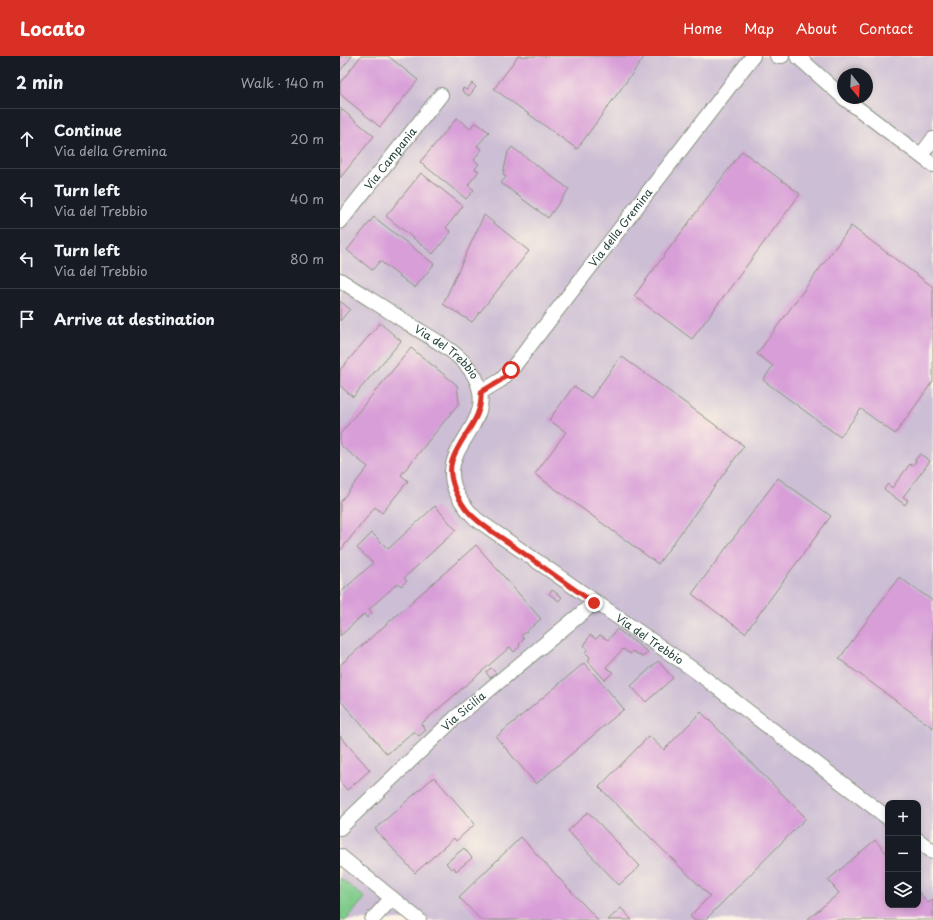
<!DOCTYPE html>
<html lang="en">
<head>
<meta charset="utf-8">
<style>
  body { margin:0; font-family:"Playpen Sans",sans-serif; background:#242831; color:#f1f3f6 }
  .controls { position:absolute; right:12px; bottom:12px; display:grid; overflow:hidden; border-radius:8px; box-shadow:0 2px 6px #0003 }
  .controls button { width:36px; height:36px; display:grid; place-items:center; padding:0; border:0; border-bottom:1px solid #363941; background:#171b24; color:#f1f3f6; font:20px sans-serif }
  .compass { position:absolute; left:497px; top:12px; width:36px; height:36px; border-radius:50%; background:#171b24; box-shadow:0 2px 6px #0003; rotate:162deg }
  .stop { position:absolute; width:12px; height:12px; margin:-9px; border:3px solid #d93025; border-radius:50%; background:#fff }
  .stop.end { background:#d93025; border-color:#fff; box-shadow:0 1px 4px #0008 }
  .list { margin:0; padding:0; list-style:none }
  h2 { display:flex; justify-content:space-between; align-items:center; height:52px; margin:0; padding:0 16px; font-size:17px }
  h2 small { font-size:13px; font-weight:400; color:#9ea1a6 }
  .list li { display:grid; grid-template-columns:26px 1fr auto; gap:12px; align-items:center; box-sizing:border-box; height:60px; padding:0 16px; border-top:1px solid #363941 }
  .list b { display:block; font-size:15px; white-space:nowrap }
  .list p { margin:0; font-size:13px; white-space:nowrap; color:#9ea1a6 }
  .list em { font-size:13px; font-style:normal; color:#9ea1a6 }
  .icon { flex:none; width:22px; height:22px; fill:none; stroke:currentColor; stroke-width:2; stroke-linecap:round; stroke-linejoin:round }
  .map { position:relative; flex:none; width:593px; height:864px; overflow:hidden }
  header { display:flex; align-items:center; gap:24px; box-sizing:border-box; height:56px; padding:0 20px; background:#d93025; color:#fff }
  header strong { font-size:19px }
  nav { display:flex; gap:22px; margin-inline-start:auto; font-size:14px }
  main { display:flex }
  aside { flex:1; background:#171b24 }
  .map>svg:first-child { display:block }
  .industrial { fill:#ccbed4; fill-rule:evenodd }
  .green { fill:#7ecb8a; stroke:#4e845f }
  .building { fill:#d89ed8 }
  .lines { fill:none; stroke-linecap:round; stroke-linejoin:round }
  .street-casing { stroke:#8a9382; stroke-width:16 }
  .street { stroke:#fff; stroke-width:14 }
  .route { stroke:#d93025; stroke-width:5 }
  .labels { text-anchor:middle; stroke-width:3; stroke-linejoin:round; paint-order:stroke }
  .street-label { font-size:11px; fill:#1f3d34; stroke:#fcf5e5 }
</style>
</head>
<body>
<header>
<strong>Locato</strong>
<nav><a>Home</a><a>Map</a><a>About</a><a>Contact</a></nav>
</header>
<main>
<aside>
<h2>2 min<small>Walk · 140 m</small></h2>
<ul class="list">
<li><svg class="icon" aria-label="ahead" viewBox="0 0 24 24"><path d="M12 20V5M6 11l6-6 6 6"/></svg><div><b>Continue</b><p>Via della Gremina</p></div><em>20 m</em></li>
<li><svg class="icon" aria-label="left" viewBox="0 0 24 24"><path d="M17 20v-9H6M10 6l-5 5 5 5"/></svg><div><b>Turn left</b><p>Via del Trebbio</p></div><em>40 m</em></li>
<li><svg class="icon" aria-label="left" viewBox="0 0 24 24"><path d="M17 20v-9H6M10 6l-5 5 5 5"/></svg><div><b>Turn left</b><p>Via del Trebbio</p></div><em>80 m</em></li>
<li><svg class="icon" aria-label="arrive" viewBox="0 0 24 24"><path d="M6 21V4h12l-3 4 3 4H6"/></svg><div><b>Arrive at destination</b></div></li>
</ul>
</aside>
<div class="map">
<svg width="593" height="864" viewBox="0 0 593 864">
  <rect width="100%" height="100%" fill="#fcf5e5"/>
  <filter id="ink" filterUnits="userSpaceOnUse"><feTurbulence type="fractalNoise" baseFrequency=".025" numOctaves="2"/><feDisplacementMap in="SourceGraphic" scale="8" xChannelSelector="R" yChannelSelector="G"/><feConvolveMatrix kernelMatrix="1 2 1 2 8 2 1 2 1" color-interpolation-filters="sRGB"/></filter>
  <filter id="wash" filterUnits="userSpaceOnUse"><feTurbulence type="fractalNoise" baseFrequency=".012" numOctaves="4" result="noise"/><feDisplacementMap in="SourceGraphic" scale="16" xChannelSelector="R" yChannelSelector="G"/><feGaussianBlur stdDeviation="0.9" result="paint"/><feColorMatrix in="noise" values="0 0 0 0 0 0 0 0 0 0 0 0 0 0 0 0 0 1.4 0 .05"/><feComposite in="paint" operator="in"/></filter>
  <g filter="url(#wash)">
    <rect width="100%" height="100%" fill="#f4e9d0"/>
    <!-- industrial -->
    <path class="industrial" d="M 0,0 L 593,0 L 593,864 L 0,864 ZM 503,18 L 527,18 L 527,42 L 503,42 ZM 548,747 L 578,747 L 578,849 L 548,849 Z"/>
    <!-- green -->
    <path class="green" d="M 0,822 L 25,842 L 6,864 L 0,864 Z"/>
    <g id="blocks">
      <!-- building -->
      <g class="building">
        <path d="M 0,0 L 12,0 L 0,15 Z"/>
        <path d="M 21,0 L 48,0 L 78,24 L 40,71 L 0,38 L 0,27 Z"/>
        <path d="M 178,0 L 305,0 L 237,93 L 154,33 Z"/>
        <path d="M 132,27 L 136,31 L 129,40 L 122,35 L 123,32 L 127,34 Z"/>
        <path d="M 0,52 L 34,80 L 0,122 Z"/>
        <path d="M 117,62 L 130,73 L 135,66 L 149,76 L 137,90 L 142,93 L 134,104 L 139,108 L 135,113 L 139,115 L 128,129 L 134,134 L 126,143 L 80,106 Z"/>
        <path d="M 172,91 L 229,133 L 208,162 L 161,127 L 166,121 L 163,118 L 168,96 Z"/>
        <path d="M 402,95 L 460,138 L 352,283 L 294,240 Z"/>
        <path d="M 81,117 L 123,150 L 106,172 L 111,176 L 93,198 L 46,160 Z"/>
        <path d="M 144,159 L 189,195 L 132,266 L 103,248 Z"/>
        <path d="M 34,161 L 94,208 L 75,232 L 40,205 L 32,214 L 7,194 Z"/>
        <path d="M 511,170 L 593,231 L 593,325 L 555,378 L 521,353 L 500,381 L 423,324 L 433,310 L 417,298 Z"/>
        <path d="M 0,245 L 10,253 L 0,265 Z"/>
        <path d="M 40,267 L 61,285 L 13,341 L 0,330 L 0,314 Z"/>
        <path d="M 71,292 L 117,329 L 119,347 L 61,419 L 68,425 L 42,457 L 35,451 L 0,495 L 0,446 L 28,411 L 0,389 L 0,378 Z"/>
        <path d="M 281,300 L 404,390 L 318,508 L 195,418 L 226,376 L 209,364 L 234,330 L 251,342 Z"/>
        <path d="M 580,398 L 590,405 L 563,441 L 568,444 L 565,449 L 544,433 L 548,428 L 552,432 L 570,408 L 572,410 L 576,405 L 575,404 Z"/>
        <path d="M 438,422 L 491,460 L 405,577 L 352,538 Z"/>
        <path d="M 95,450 L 116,474 L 64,522 L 67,525 L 61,530 L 58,527 L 29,553 L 32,557 L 27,562 L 24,558 L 0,580 L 0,537 L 33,507 L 17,492 L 32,477 L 48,493 Z"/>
        <path d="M 136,489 L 201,563 L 181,580 L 184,583 L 179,588 L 180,590 L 174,596 L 170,591 L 81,668 L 86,674 L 79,680 L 74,675 L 47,698 L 0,644 L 0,609 Z"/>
        <path d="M 559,521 L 593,545 L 593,672 L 499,603 Z"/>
        <path d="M 212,534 L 222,541 L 219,545 L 209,538 Z"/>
        <path d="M 277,573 L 308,596 L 303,601 L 292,595 L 290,598 L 283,593 L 266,611 L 273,616 L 265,624 L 248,605 L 250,601 L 245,596 L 248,593 L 244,590 L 250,579 L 256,583 L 260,579 L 268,584 Z"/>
        <path d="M 318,605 L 333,622 L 306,646 L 291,630 Z"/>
        <path d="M 244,607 L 284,653 L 196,728 L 156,681 Z"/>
        <path d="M 151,612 L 156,617 L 150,622 L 146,616 Z"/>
        <path d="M 361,656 L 466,762 L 365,864 L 354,864 L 350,860 L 370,840 L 259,731 L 309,680 L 324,694 Z"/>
        <path d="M 0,680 L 30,714 L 7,734 L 0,726 Z"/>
        <path d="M 94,721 L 135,768 L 116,785 L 114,782 L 75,817 L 35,773 Z"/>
        <path d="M 248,756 L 300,810 L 279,829 L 228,775 Z"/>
        <path d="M 181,781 L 201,803 L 258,864 L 141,864 L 119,841 Z"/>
        <path d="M 535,784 L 548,799 L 548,849 L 578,849 L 578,835 L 588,847 L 593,843 L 593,864 L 467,864 L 499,837 L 488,824 Z"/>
        <path d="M 124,792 L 132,802 L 116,815 L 114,811 L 111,813 L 106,807 Z"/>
        <path d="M 281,852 L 292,864 L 268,864 Z"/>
      </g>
    </g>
  </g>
  <g filter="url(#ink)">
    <use href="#blocks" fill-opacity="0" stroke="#8a9382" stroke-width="1"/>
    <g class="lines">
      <defs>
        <g id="street">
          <path d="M 437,0 L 442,0"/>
          <path d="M 457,0 L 503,41"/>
          <path d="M 504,42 L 593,109"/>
          <path d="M 581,99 L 593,83"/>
          <path id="s1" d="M 0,166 L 101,39"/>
          <path id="s2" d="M 0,224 C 23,239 46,253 69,268 C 91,282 122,297 135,321 C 164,378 70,396 136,463 L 354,614 L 548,762"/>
          <path id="s3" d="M 141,336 L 161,324 L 171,314 L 413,0"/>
          <path id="s4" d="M 0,772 L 115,662 L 254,547"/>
          <path d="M 578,784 L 593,796"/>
          <path d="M 0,800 L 79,864"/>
          <path d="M 32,864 L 52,842"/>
        </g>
      </defs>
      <!-- street casing -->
      <use href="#street" class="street-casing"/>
      <!-- street -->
      <use href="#street" class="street"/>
    </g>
  </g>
  <g class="lines" filter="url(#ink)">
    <!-- route -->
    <path class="route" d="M 171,314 L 161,324 L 141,336 C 143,364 120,380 112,405 C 107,421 117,441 126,453 C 137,467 155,477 169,487 C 197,507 226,527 254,547"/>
  </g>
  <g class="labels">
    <!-- street labels -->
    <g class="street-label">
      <text dy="4" stroke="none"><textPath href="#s1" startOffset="81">Via Campania</textPath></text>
      <text dy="4" stroke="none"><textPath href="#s3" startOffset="217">Via della Gremina</textPath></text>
      <text dy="4" stroke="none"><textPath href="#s2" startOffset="129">Via del Trebbio</textPath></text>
      <text dy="4" stroke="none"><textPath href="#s2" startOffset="535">Via del Trebbio</textPath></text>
      <text dy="4" stroke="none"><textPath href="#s4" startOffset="170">Via Sicilia</textPath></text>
    </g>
  </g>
</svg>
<div class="controls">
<button>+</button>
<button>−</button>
<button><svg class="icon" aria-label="layers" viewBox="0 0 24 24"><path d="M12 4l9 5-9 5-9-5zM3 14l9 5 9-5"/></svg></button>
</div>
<svg class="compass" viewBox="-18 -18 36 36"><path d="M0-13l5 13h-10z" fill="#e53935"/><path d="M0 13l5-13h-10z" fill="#9ea1a6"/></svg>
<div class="stop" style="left:171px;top:314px"></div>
<div class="stop end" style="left:254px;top:547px"></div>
</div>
</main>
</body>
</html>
